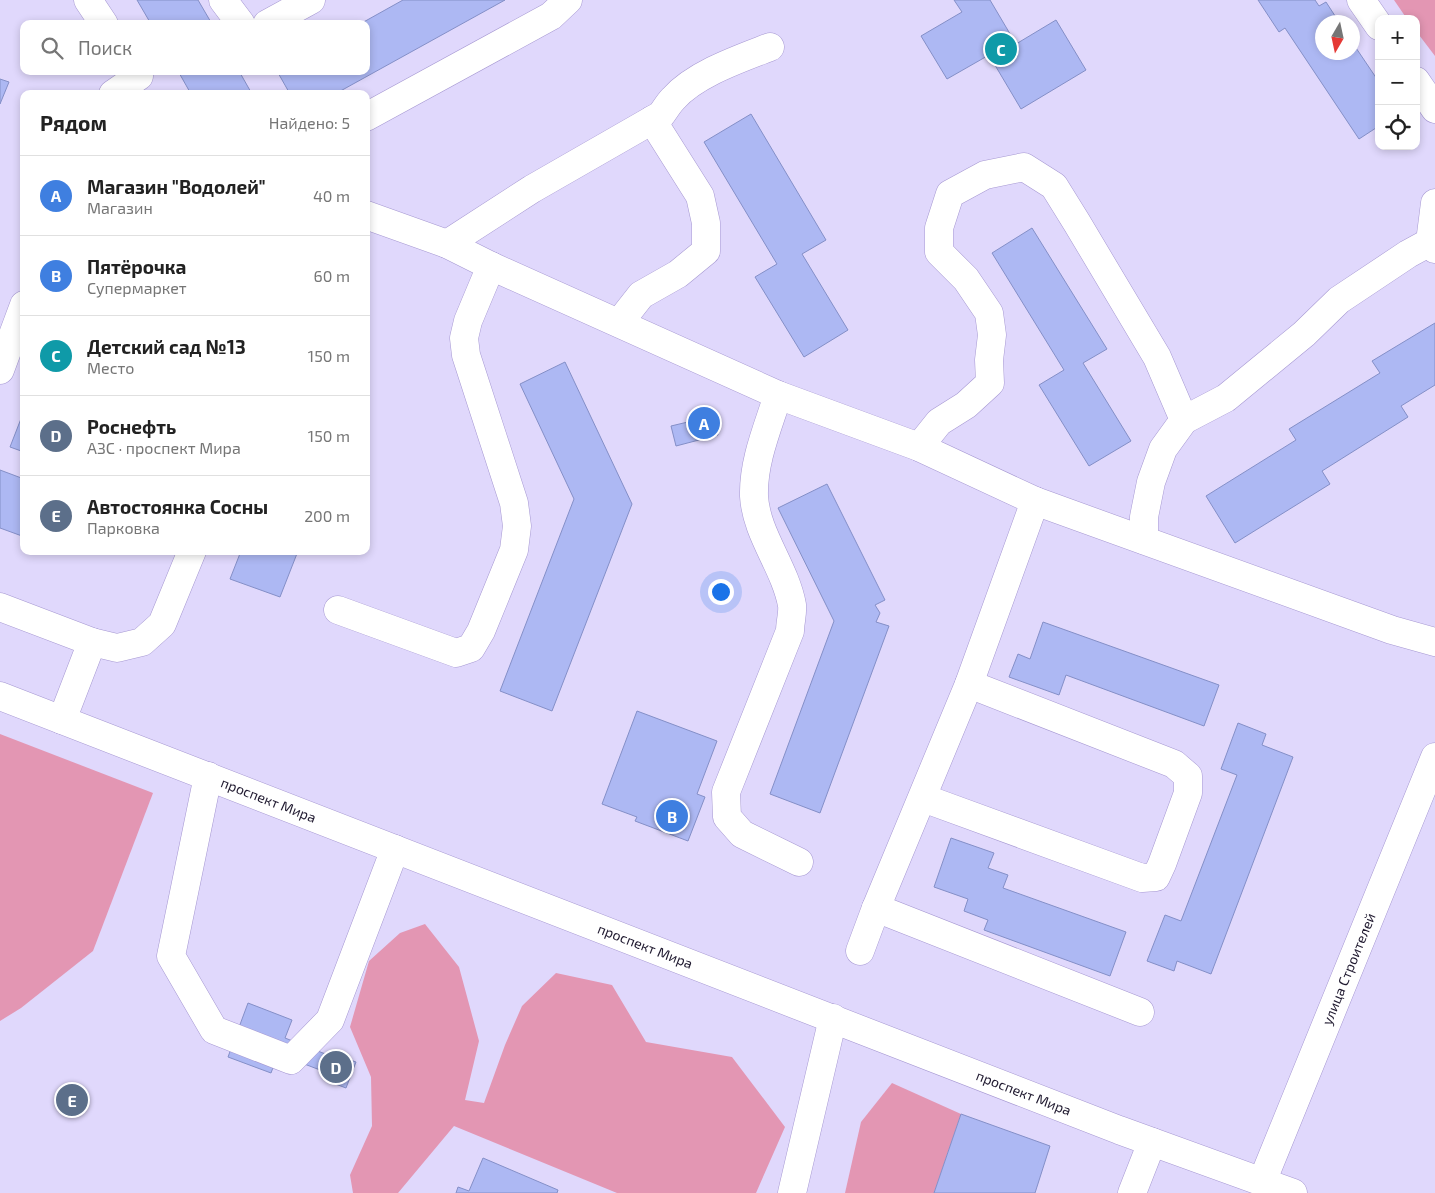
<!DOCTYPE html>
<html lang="ru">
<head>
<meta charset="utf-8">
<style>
  body { margin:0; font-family:"Exo 2",sans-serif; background:#f2f2f2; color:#222 }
  .controls { position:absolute; right:15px; top:15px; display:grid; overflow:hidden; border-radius:10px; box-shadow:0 2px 8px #0003 }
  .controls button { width:45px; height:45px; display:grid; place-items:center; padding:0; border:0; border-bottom:1px solid #e0e0e0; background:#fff; color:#222; font:25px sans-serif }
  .compass { position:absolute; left:1315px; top:15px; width:45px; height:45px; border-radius:50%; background:#fff; box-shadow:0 2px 8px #0003; rotate:189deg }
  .you { position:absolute; left:720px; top:591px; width:18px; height:18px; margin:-12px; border:4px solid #fff; border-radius:50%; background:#1a73e8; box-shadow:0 0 0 8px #1a73e833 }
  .badge { display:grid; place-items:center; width:32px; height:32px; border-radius:50%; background:#6e7822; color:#fff; font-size:16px; font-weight:700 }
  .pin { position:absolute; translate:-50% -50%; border:2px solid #fff; box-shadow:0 1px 5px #0006 }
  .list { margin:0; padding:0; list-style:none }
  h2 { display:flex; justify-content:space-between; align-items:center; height:65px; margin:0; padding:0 20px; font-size:21px }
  h2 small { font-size:16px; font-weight:400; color:#767676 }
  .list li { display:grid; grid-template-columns:32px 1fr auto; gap:15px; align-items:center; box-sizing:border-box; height:80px; padding:0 20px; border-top:1px solid #e0e0e0 }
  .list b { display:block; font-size:19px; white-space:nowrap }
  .list p { margin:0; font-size:16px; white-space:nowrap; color:#767676 }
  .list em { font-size:16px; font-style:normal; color:#767676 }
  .icon { flex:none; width:28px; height:28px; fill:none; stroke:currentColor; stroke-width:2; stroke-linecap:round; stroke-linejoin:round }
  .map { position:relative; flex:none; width:1435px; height:1193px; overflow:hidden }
  .search { position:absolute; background:#fff; box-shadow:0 2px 8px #0003; left:20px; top:20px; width:350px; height:55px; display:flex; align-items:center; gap:12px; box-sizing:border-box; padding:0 18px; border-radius:10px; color:#767676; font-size:19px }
  .panel { position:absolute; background:#fff; box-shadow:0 2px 8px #0003; left:20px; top:90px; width:350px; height:465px; border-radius:10px }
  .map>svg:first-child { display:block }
  .forest { fill:#e396b3 }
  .building { fill:#adb8f3; stroke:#848fc7 }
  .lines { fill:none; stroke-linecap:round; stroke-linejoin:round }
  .minor-casing { stroke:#a698d2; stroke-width:29 }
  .major-casing { stroke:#a698d2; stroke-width:29 }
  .minor { stroke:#fff; stroke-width:28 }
  .major { stroke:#fff; stroke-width:28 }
  .labels { text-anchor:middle; stroke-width:4; stroke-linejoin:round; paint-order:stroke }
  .street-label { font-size:14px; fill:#201a30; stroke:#e0d8fc }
</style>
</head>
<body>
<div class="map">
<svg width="1435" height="1193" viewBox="0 0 1435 1193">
  <rect width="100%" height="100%" fill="#e0d8fc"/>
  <!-- forest -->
  <g class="forest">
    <path d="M 1394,0 L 1435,0 L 1435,56 L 1416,31 L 1416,19 L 1407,19 Z"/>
    <path d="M 0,734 L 153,793 L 93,951 L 21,1008 L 0,1021 Z"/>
    <path d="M 425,924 L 459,967 L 479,1041 L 465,1100 L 484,1103 L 505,1045 L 522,1006 L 556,973 L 612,985 L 646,1042 L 732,1057 L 785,1127 L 756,1193 L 617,1193 L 454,1126 L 398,1193 L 353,1193 L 350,1175 L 372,1126 L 371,1077 L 350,1027 L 369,961 L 400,933 Z"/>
    <path d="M 892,1083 L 961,1114 L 934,1193 L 845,1193 L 861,1122 Z"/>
  </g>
  <!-- building -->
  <g class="building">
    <path d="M 137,0 L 198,0 L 212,24 L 151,24 Z"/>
    <path d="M 403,0 L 505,0 L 335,94 L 290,94 L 277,71 L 366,71 L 366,24 L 360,24 Z"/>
    <path d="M 954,0 L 990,0 L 1016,44 L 1056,20 L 1086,70 L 1021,109 L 989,55 L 947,79 L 921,36 L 962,12 Z"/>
    <path d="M 1258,0 L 1315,0 L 1319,6 L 1326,2 L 1339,22 L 1322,22 L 1322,52 L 1352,52 L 1352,42 L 1379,82 L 1379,126 L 1359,139 L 1285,28 L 1279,32 Z"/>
    <path d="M 178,71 L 239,71 L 252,94 L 191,94 Z"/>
    <path d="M 0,79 L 9,82 L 0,104 Z"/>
    <path d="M 751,114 L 826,240 L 802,254 L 848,330 L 804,357 L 755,277 L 777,264 L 704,142 Z"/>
    <path d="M 1032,228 L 1107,349 L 1083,363 L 1131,441 L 1089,466 L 1039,385 L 1064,370 L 992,253 Z"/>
    <path d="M 1435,323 L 1435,385 L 1401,406 L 1408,417 L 1322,471 L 1330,484 L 1235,543 L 1206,496 L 1296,440 L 1289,429 L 1380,373 L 1372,361 Z"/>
    <path d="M 565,362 L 632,504 L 552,711 L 500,691 L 574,499 L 520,384 Z"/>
    <path d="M 24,411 L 24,452 L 10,447 Z"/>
    <path d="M 713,416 L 718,435 L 676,446 L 671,426 Z"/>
    <path d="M 0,470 L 24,479 L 24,530 L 22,536 L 0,528 Z"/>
    <path d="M 827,484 L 885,600 L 875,605 L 880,613 L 876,622 L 889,626 L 820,813 L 770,794 L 834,621 L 778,508 Z"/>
    <path d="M 241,551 L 298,551 L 280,597 L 230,579 Z"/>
    <path d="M 1043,622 L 1219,685 L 1204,726 L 1066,675 L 1059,695 L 1009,677 L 1018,654 L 1030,659 Z"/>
    <path d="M 637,711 L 717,741 L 697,794 L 705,797 L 688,841 L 635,821 L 637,817 L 602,804 Z"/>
    <path d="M 1238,723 L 1266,734 L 1262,745 L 1293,757 L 1211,974 L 1177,961 L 1174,971 L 1147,961 L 1165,915 L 1181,921 L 1237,775 L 1221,769 Z"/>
    <path d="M 951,838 L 994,853 L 988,868 L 1008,875 L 1003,888 L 1126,932 L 1110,976 L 984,930 L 988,920 L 964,911 L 968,899 L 934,887 Z"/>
    <path d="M 248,1003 L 292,1020 L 285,1038 L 333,1057 L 334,1054 L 356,1062 L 346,1088 L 325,1080 L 328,1073 L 278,1054 L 271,1073 L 228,1057 Z"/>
    <path d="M 961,1114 L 1050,1146 L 1035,1193 L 934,1193 Z"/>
    <path d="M 483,1158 L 558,1190 L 557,1193 L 456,1193 L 458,1187 L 469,1191 Z"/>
  </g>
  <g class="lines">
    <defs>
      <g id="minor">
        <path d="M 88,0 L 104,24"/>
        <path d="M 223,0 L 241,24"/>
        <path d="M 1361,0 L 1379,26"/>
        <path d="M 267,24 L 311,0"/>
        <path d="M 1416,81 L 1435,109"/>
        <path d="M 113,94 L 139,76"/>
        <path d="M 366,117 L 551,16 L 568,0"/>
        <path d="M 1435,203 L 1430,242 L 1435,249"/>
        <path d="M 366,215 L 447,244 L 491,266 L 778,395 L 919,447 L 1035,501 L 1392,630 L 1435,642"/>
        <path d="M 447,244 L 532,189 L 661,115 C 665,110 668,104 673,99 C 695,74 739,59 770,47"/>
        <path d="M 619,323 L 641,295 L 678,274 L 706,251 L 706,223 L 700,196 L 652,120"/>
        <path d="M 0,370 L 24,305"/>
        <path d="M 778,395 C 768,427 753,461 754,496 C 756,534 785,567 792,605 C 793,613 790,623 790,631 L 726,792 L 727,817 L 742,834 L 799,862"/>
        <path d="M 919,447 L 939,422 L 966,405 L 990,383 L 989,360 L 992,335 L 989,313 L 966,279 L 939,252 L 939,228 L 950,194 L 985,175 L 1024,167 L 1054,186 L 1077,223 L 1157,357 L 1184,420"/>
        <path d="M 1144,540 L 1144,517 L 1151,482 L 1163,449 L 1184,420 L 1226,398 L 1304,334 L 1339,300 L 1408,254 L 1430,242"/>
        <path d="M 0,607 L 92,642"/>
        <path d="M 338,610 L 456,653 L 471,648 L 481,631 L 514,550 L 517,526 L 514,503 L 466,355 L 464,338 L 468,321 L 491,266"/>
        <path d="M 62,720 L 92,642 L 117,648 L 142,642 L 162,624 L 192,551"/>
        <path d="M 208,776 L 171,956 L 214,1030 L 291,1060 L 330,1020 L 395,849"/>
        <path d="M 923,798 L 1142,878 L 1156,877 L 1162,864 L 1188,793 L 1188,776 L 1174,764 L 969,684"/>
        <path d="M 876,908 L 1140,1012"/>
        <path d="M 860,951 L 876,908 L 969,684 L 1035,501"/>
        <path id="s1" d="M 1262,1182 L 1435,757"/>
        <path d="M 792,1193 L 833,1018"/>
        <path d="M 1132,1193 L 1152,1142"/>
      </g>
      <g id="major">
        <path id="s2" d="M 0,696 L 1119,1130 L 1293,1193"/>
      </g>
    </defs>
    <!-- minor casing -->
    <use href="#minor" class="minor-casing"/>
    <!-- major casing -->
    <use href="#major" class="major-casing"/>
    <!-- minor -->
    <use href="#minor" class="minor"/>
    <!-- major -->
    <use href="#major" class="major"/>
  </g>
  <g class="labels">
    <!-- street labels -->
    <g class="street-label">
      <text dy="5" stroke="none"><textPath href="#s2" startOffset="288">проспект Мира</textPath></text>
      <text dy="5" stroke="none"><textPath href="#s2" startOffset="692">проспект Мира</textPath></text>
      <text dy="5" stroke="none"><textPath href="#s1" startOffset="230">улица Строителей</textPath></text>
      <text dy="5" stroke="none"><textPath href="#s2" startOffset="1098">проспект Мира</textPath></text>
    </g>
  </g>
</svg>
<div class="controls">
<button>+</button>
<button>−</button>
<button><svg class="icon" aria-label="locate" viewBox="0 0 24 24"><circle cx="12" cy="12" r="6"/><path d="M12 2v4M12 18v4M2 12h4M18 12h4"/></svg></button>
</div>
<svg class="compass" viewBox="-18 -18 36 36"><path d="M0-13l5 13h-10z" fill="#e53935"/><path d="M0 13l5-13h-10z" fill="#767676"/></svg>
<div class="you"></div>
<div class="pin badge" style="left:704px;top:423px;background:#3f7fe0">A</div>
<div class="pin badge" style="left:672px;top:816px;background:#3f7fe0">B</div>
<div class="pin badge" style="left:1001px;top:49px;background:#0f9aa8">C</div>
<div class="pin badge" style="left:336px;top:1067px;background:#5c6f8a">D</div>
<div class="pin badge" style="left:72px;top:1100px;background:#5c6f8a">E</div>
<div class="search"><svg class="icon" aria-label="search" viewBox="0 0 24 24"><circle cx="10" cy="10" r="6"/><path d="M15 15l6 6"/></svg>Поиск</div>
<section class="panel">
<h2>Рядом<small>Найдено: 5</small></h2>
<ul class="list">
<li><span class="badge" style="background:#3f7fe0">A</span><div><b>Магазин &quot;Водолей&quot;</b><p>Магазин</p></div><em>40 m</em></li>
<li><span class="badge" style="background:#3f7fe0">B</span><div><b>Пятёрочка</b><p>Супермаркет</p></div><em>60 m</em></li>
<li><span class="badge" style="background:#0f9aa8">C</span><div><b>Детский сад №13</b><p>Место</p></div><em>150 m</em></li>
<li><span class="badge" style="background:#5c6f8a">D</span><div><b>Роснефть</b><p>АЗС · проспект Мира</p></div><em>150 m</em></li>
<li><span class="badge" style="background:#5c6f8a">E</span><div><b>Автостоянка Сосны</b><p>Парковка</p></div><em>200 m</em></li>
</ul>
</section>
</div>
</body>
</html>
